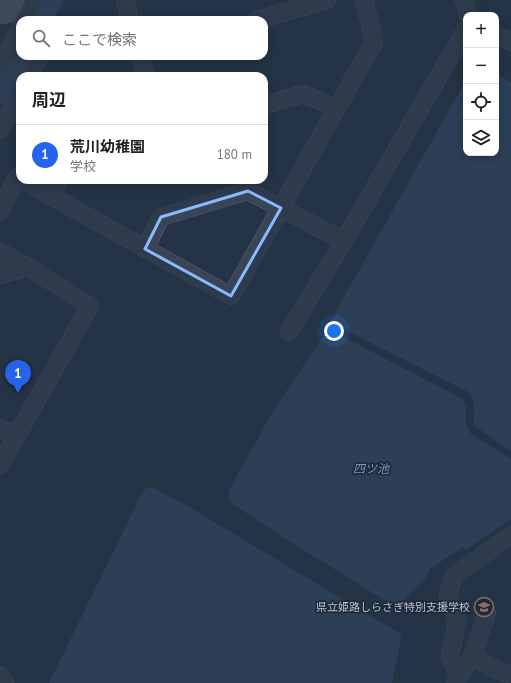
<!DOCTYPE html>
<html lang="ja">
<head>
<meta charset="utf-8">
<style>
  body { margin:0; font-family:"PT Sans","Noto Sans JP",sans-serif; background:#f2f2f2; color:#202124 }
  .controls { position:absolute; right:12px; top:12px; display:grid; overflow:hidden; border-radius:8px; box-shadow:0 2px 10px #0003 }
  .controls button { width:36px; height:36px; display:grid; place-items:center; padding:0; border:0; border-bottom:1px solid #e0e0e0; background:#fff; color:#202124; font:20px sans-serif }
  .you { position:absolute; left:334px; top:331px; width:14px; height:14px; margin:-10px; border:3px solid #fff; border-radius:50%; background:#1a73e8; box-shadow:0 0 0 6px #1a73e833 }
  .badge { display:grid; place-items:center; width:26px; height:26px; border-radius:50%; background:#2563eb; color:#fff; font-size:13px; font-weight:700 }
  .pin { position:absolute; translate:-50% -33px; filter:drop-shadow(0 1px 2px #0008) }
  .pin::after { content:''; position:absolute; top:21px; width:14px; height:12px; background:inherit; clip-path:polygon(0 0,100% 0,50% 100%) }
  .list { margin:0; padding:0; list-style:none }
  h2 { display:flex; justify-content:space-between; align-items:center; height:52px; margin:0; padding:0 16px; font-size:17px }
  h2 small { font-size:13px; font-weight:400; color:#757577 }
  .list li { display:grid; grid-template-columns:26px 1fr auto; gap:12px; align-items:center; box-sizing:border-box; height:60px; padding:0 16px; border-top:1px solid #e0e0e0 }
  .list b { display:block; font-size:15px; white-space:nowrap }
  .list p { margin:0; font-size:13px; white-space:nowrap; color:#757577 }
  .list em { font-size:13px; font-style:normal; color:#757577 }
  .icon { flex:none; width:22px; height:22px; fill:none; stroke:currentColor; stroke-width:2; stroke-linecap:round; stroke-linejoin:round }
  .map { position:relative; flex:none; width:511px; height:683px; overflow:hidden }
  .search { position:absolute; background:#fff; box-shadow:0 2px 10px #0003; left:16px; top:16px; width:252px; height:44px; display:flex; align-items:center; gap:10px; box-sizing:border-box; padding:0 14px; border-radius:12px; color:#757577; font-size:15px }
  .panel { position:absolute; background:#fff; box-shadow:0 2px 10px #0003; left:16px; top:72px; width:252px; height:112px; border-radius:12px }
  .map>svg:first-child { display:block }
  .water { fill:#364e6e }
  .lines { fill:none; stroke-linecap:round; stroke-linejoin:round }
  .river { stroke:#364e6e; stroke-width:21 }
  .minor-casing { stroke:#576372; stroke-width:18 }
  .major-casing { stroke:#434e5e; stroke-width:23 }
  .minor { stroke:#394554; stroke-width:17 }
  .major { stroke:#576474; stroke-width:22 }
  .marked { fill:none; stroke:#8ab9ff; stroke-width:3; stroke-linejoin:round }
  .labels { text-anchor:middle; stroke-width:3.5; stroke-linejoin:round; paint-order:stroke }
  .poi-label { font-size:11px; fill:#b6c0ce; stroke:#1e2a3a; text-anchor:end }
  .water-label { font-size:12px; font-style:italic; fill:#7b96b8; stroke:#1e2a3a }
</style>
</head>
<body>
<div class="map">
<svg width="511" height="683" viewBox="0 0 511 683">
  <rect width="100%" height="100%" fill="#243345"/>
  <!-- water -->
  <g class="water">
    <path d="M 496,74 L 511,82 L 511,451 L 473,425 C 475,413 475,404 470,393 L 330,322 L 466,80 L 466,153 L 496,153 Z"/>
    <path d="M 328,329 L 463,399 L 466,406 L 466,425 L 471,434 L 511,459 L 511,519 L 467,549 L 463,547 L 430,569 L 426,579 L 415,589 L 414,589 L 406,599 L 397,606 L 389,603 L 278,534 L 234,505 L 228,499 L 229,490 L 273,411 Z"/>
    <path d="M 147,488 L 154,488 L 193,509 L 402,635 L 392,683 L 49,683 L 143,491 Z"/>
  </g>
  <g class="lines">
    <!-- river -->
    <g class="river">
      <path d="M 41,20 L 52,0"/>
      <path d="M 0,94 L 21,56"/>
    </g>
    <defs>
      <g id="minor">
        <path d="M 125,0 L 130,20"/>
        <path d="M 464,0 L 468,15"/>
        <path d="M 24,20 L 35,0"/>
        <path d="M 257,20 L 327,0"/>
        <path d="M 496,35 L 511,42"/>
        <path d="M 140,56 L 146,76"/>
        <path d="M 0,67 L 20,28"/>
        <path d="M 29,76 L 40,56"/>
        <path d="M 264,105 L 303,94 L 337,108"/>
        <path d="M 0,130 L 20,93"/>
        <path d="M 22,180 L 231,296 L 374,42 L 364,0"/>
        <path d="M 51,196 L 59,180"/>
        <path d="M 0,211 L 17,177 L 20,179"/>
        <path d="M 145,249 L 161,217 L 248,191 L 344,241"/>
        <path d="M 0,252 L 28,267 L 90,306 L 0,465"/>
        <path d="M 0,275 L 28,267"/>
        <path d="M 289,332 L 344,241 L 466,29"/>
        <path d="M 0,428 L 17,436"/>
        <path d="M 473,656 L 492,668 L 511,675"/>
        <path d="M 0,675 L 5,683"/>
        <path d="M 459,676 L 473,656 L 487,613"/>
        <path d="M 455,683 L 459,676 L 450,657 L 457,622 L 448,595 L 454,576 L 511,535"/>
      </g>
      <path id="major" d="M 0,13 L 7,12 L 14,0"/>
    </defs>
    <!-- minor casing -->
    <use href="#minor" class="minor-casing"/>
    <!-- major casing -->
    <use href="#major" class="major-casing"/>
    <!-- minor -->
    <use href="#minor" class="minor"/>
    <!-- major -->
    <use href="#major" class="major"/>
  </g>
  <!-- marked area -->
  <path d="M0 0H511V683H0ZM 248,191 L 281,208 L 231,296 L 145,249 L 161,217 Z" fill="#243345" fill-opacity=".55" fill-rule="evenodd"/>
  <path class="marked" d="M 248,191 L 281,208 L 231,296 L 145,249 L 161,217 Z"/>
  <!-- icons -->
  <defs>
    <symbol id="school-ring" viewBox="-11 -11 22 22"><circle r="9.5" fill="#1e2a3a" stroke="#8d6e63" stroke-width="1.5"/><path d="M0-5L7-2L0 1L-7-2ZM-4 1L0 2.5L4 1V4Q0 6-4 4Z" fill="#8d6e63"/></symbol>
  </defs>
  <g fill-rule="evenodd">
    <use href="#school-ring" x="473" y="596" width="22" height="22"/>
  </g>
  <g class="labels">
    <!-- poi labels -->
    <g class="poi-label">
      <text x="470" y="611">県立姫路しらさぎ特別支援学校</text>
    </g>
    <!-- water labels -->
    <g class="water-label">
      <text x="371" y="473">四ツ池</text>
    </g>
  </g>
</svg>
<div class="controls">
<button>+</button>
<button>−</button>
<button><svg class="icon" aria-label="locate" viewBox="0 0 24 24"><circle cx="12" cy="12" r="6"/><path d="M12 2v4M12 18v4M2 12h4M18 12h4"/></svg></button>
<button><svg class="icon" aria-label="layers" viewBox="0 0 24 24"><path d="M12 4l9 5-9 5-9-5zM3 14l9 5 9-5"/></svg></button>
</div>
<div class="you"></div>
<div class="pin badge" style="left:18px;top:393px">1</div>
<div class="search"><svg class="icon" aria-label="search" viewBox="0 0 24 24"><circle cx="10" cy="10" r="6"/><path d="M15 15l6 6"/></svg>ここで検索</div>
<section class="panel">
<h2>周辺<small></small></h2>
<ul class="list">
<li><span class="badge">1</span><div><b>荒川幼稚園</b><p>学校</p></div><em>180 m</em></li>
</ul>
</section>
</div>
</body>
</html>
